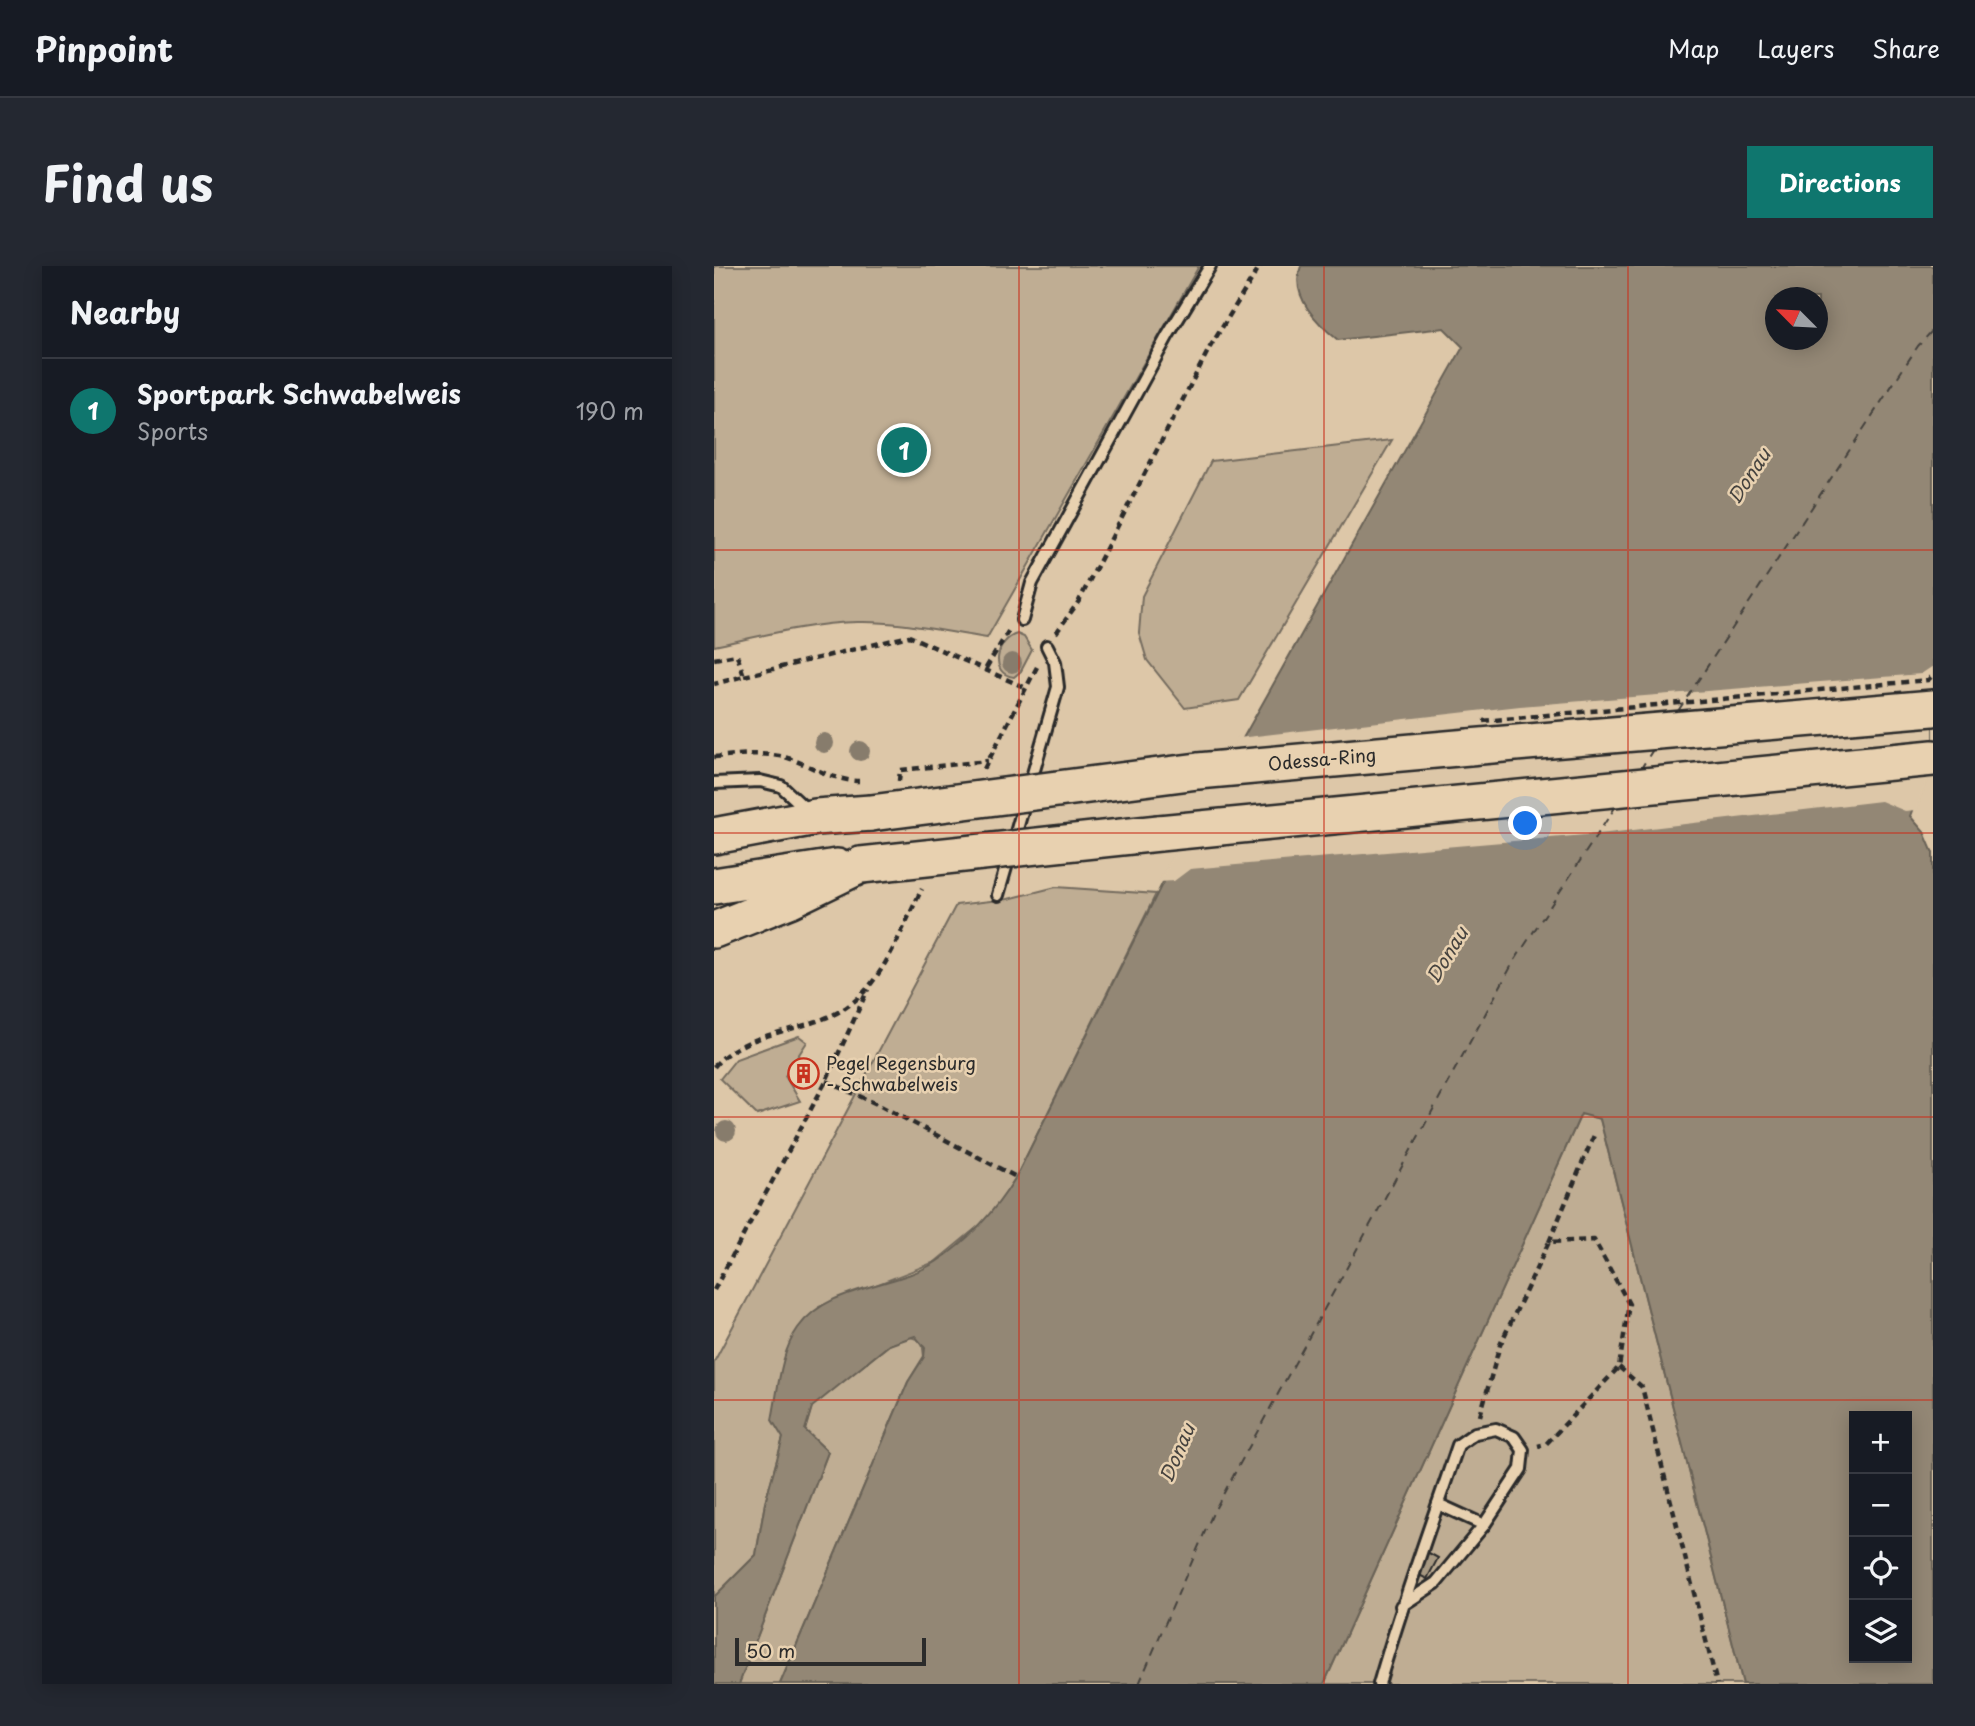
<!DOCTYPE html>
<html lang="en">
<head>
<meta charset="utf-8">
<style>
  body { margin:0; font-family:"Playpen Sans",sans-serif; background:#242831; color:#f1f3f6 }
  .controls { position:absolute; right:21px; bottom:21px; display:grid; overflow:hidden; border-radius:0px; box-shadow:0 4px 18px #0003 }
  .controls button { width:63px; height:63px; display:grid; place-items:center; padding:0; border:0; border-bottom:2px solid #363941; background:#171b24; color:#f1f3f6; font:35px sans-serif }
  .compass { position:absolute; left:1051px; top:21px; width:63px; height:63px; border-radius:50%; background:#171b24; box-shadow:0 4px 18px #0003; rotate:294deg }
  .scale { position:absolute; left:21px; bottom:18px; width:191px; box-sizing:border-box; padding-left:7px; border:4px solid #2b2b2b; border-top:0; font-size:19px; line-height:24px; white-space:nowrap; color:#2b2b2b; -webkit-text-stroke:5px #e8d1b0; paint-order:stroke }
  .you { position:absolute; left:812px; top:558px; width:24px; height:24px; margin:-18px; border:5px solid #fff; border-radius:50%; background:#1a73e8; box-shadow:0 0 0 10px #1a73e833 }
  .badge { display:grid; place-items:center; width:46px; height:46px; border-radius:50%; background:#0f766e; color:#fff; font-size:23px; font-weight:700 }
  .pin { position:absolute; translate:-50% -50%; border:4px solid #fff; box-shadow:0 2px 7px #0006 }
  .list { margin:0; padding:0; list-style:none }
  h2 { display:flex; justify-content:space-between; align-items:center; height:91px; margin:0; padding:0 28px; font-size:30px }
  h2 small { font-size:23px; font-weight:400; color:#9ea1a6 }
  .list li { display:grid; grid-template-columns:46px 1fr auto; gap:21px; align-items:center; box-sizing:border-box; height:105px; padding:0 28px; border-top:2px solid #363941 }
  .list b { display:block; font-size:26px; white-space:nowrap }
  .list p { margin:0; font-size:23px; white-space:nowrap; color:#9ea1a6 }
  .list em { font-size:23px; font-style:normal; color:#9ea1a6 }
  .icon { flex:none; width:38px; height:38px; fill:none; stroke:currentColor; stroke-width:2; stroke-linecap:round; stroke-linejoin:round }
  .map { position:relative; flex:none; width:1219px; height:1418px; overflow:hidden; border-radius:0px }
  header { display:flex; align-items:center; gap:42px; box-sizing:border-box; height:98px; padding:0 35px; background:#171b24; border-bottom:2px solid #363941 }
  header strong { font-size:33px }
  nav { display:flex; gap:38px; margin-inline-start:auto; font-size:24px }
  .intro { display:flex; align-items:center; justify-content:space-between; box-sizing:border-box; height:168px; padding:0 42px }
  h1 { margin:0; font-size:49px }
  .button { padding:18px 32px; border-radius:0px; background:#0f766e; color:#fff; font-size:24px; font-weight:700 }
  main { display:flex; gap:42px; padding:0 42px }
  aside { flex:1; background:#171b24; border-radius:0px; box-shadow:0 4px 18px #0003 }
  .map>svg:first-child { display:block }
  .green { fill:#bfad93; stroke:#756c5f; stroke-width:2 }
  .water { fill:#938775; stroke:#696257; stroke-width:2; fill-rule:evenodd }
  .pier { fill:#ddc7a8 }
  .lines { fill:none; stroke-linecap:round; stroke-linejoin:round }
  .ferry { stroke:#45423e; stroke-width:2; stroke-dasharray:9 7; stroke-linecap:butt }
  .building { fill:#a89982; stroke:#2b2b2b; stroke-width:2 }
  .service-casing { stroke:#2b2b2b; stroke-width:16 }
  .trunk-casing { stroke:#2b2b2b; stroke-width:40 }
  .path { stroke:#2b2b2b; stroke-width:4.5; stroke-dasharray:7 5; stroke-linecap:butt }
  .service { stroke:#e8d1b0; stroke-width:10 }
  .trunk { stroke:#e8d1b0; stroke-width:35 }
  .trunk-bridge-casing { stroke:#2b2b2b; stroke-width:40; stroke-linecap:butt }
  .path-bridge { stroke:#2b2b2b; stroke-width:4.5; stroke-dasharray:7 5; stroke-linecap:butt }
  .trunk-bridge { stroke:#e8d1b0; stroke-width:35 }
  .tree { fill:#877c6c }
  .grid { fill:none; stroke:#c8321e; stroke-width:2; stroke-opacity:0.55 }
  .labels { text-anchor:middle; stroke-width:5; stroke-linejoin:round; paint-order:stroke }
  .street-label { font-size:18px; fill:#2b2b2b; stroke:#e8d1b0 }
  .poi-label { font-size:18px; fill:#2b2b2b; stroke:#e8d1b0; text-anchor:start }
  .water-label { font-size:19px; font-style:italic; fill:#45423e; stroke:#e8d1b0 }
</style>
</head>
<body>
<header>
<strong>Pinpoint</strong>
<nav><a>Map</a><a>Layers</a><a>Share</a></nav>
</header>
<div class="intro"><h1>Find us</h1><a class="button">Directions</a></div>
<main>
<aside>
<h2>Nearby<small></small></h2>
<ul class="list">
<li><span class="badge">1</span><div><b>Sportpark Schwabelweis</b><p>Sports</p></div><em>190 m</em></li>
</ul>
</aside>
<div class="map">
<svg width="1219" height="1418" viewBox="0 0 1219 1418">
  <rect width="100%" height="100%" fill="#ddc7a8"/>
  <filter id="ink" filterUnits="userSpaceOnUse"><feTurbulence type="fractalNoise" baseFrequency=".0143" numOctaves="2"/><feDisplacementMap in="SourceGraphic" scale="14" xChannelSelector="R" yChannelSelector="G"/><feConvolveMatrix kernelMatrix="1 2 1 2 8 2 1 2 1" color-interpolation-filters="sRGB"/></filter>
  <g filter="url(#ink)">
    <!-- green -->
    <g class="green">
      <path d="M 0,0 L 485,0 L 273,372 C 231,366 187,355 144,356 C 95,357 47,370 0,380 Z"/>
      <path d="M 678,174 L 525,434 L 471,442 L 433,394 L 425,367 L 428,330 L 497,195 Z"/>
      <path d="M 303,368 L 310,371 L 318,384 L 307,405 L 300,411 C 274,408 283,373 303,368 Z"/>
      <path d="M 342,621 L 442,628 L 302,911 L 278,949 L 221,996 L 105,1041 L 51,1237 L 42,1289 L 0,1331 L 0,1096 L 242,639 L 294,633 Z"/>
      <path d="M 85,770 L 93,776 L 71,810 L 86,835 L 43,849 L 6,813 L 22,793 Z"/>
      <path d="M 867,848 L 886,853 L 1029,1418 L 610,1418 Z"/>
      <path d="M 194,1070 L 208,1075 L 210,1090 L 194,1116 L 66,1418 L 25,1418 L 114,1186 L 91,1164 L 98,1140 L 175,1079 Z"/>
    </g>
    <!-- water -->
    <path class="water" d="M 587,0 L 1219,0 L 1219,488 L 1196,550 L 1210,566 L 1219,587 L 1219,1418 L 1029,1418 L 886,853 L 867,848 L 610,1418 L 66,1418 L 194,1116 L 210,1091 L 211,1082 L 201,1070 L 175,1079 L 98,1141 L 91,1164 L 114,1186 L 25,1418 L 0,1418 L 0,1331 L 42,1289 L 51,1237 L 69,1172 L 58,1154 C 64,1125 66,1087 84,1062 C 114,1019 181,1022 222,996 C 257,973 281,945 302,911 L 456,602 L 749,81 L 730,62 L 624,74 C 604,58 575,30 587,0 ZM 1062,32 L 1104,32 L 1104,74 L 1062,74 ZM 1140,1150 L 1193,1150 L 1193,1392 L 1140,1392 Z"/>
    <!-- pier -->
    <path class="pier" d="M 1219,400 L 1219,498 L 1202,544 L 1191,545 L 1167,535 L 894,567 L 476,603 L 460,615 L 445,616 L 524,472 L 806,440 L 1207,408 Z"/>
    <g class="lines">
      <!-- ferry -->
      <g class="ferry">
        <path d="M 964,445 L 1204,80 L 1219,64"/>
        <path d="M 926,504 L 940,482"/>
        <path d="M 425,1418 L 499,1247 L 799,697 L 902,540"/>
      </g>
    </g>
    <!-- building -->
    <g class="building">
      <path d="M 85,796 L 100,804 L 92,819 L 77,811 Z"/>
      <path d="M 713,1286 L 724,1292 L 713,1313 L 703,1308 Z"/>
    </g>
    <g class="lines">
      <defs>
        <g id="service">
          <path d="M 308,354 L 318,317 L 454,69 L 496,0"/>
          <path d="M 0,517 L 46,515 L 67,520 L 94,545"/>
          <path d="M 284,629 L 344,421 L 341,396 L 333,380"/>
          <path d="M 724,1238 L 770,1259"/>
          <path d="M 665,1418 C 688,1337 717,1259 744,1179 L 761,1167 L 782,1163 L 800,1171 L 809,1184 L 807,1203 L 770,1259 L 722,1317 L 687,1340"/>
        </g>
        <g id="trunk">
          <path d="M 755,481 L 1219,442"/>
          <path d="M 445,567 L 1219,492"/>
          <path d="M 0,570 L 102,551 L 157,547"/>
          <path d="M 0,620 L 123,601"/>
          <path d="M 0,664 L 75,634 L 147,599"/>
        </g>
      </defs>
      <!-- service casing -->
      <use href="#service" class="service-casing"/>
      <!-- trunk casing -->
      <use href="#trunk" class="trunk-casing"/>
      <!-- path -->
      <g class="path">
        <path d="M 342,367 L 365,335 L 496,81 L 546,0"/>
        <path d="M 0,393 L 23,389 L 30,410 L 0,418"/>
        <path d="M 272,402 L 295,364"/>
        <path d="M 30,410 L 195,370 L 312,422"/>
        <path d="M 0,491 C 25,489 53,485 77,493 C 99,501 121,515 145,515"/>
        <path d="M 270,503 L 324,399"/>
        <path d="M 185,515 L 186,504 L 274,495"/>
        <path d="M 0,801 C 27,764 97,767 134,740 C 171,714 188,661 208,623"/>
        <path d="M 112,815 L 163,838 L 302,911"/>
        <path d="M 835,976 L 881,867"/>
        <path d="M 0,1024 L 112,815 L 154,723"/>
        <path d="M 905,1101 L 928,1121 L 1003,1418"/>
        <path d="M 766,1150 L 786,1079 L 835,976 L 880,974 L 915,1038 L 905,1101 L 832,1178 L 824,1180"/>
      </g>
      <!-- service -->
      <use href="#service" class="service"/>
      <!-- trunk -->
      <use href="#trunk" class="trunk"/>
      <defs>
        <g id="trunk-bridge">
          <path d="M 157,547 L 484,505 L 755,481"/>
          <path d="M 147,599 L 445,567"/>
        </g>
      </defs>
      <!-- trunk-bridge casing -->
      <use href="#trunk-bridge" class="trunk-bridge-casing"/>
      <!-- path-bridge -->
      <path class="path-bridge" d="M 769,455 L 1214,414 L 1219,409"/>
      <!-- trunk-bridge -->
      <use href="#trunk-bridge" class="trunk-bridge"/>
    </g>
    <!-- trees -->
    <g class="tree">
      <circle cx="298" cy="397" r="10"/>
      <circle cx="110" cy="477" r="10"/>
      <circle cx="146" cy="485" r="10"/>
      <circle cx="12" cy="865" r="10"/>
    </g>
  </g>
  <!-- grid -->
  <path class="grid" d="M 305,0 L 305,1418M 610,0 L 610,1418M 914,0 L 914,1418M 0,284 L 1219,284M 0,567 L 1219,567M 0,851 L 1219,851M 0,1134 L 1219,1134"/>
  <!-- icons -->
  <defs>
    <symbol id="building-ring" viewBox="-11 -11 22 22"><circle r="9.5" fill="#e8d1b0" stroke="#c8321e" stroke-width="1.5"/><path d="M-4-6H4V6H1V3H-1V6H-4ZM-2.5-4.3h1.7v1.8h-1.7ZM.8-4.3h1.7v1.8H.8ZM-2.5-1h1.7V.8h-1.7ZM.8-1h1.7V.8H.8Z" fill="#c8321e"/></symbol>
  </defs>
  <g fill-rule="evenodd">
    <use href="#building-ring" x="72" y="790" width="35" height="35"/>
  </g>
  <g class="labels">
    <!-- street labels -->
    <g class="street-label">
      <text transform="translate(608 494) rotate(-5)" y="6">Odessa-Ring</text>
    </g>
    <!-- poi labels -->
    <g class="poi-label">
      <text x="112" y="804">Pegel Regensburg<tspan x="112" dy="21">- Schwabelweis</tspan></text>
    </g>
    <!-- water labels -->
    <g class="water-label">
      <text transform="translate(1035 210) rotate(-57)" y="7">Donau</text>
      <text transform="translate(733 689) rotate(-59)" y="7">Donau</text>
      <text transform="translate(463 1187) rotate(-67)" y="7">Donau</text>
    </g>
  </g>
</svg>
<div class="controls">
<button>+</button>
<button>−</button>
<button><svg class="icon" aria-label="locate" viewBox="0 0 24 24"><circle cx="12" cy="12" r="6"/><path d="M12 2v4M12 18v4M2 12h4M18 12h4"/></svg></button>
<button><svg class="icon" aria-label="layers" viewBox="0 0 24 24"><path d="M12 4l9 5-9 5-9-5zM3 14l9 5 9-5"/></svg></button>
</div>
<svg class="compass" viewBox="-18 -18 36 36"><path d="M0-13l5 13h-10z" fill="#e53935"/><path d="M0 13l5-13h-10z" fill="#9ea1a6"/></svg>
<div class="scale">50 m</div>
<div class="you"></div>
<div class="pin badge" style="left:190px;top:184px">1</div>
</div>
</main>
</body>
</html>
